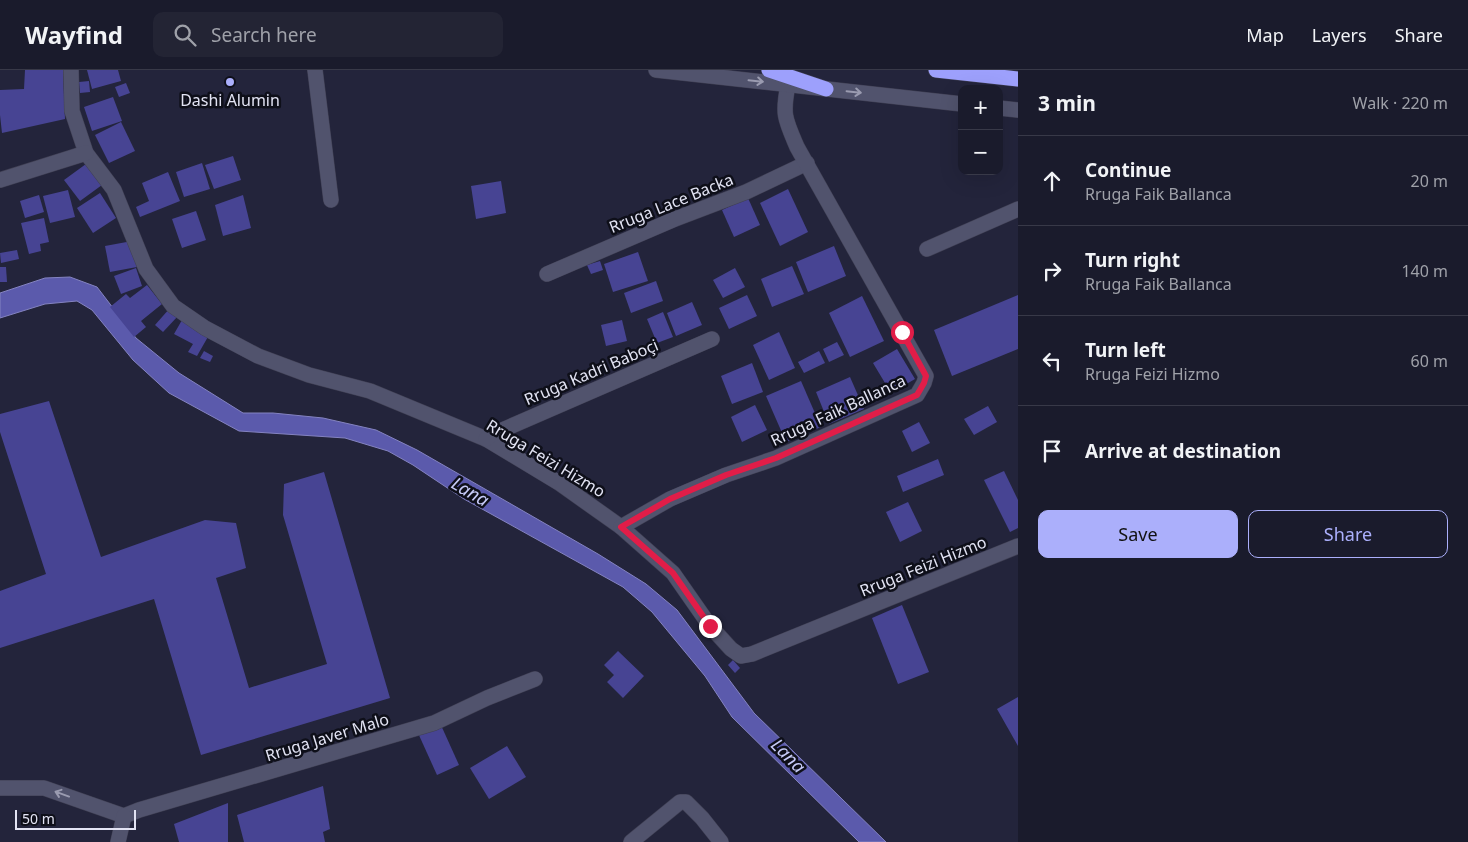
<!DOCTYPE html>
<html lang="en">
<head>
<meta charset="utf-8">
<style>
  body { margin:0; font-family:"Noto Sans",sans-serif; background:#232434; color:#f1f3f6 }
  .controls { position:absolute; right:15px; top:15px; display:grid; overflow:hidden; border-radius:10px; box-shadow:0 5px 20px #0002 }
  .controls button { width:45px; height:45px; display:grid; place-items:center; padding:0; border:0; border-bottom:1px solid #383948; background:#1a1b2c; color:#f1f3f6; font:25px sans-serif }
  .scale { position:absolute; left:15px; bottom:12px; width:121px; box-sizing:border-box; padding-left:5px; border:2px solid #e2e3f3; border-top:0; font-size:14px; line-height:18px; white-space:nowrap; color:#e2e3f3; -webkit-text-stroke:4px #0e0f19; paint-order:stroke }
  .stop { position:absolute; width:15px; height:15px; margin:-11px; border:4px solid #e11d48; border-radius:50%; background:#fff }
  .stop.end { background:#e11d48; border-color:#fff; box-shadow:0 1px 5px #0008 }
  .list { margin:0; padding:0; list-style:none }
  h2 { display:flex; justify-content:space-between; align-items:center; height:65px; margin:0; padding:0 20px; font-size:21px }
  h2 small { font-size:16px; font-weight:400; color:#9fa1a9 }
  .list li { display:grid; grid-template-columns:32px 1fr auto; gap:15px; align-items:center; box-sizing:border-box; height:90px; padding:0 20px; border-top:1px solid #383948 }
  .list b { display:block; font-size:19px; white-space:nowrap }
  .list p { margin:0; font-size:16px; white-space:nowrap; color:#9fa1a9 }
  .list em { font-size:16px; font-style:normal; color:#9fa1a9 }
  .actions { display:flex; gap:10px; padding:15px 20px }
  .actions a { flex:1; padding:11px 0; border:1px solid #abaffb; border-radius:10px; text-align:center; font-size:18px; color:#abaffb }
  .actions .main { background:#abaffb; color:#111 }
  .icon { flex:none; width:28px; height:28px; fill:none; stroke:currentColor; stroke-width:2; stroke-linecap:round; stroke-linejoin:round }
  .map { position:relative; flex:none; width:1018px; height:772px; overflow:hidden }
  header { display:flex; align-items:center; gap:30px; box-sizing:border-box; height:70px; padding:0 25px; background:#1a1b2c; border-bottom:1px solid #383948 }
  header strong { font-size:24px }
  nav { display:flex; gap:28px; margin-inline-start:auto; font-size:18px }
  .search { width:350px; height:45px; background:#232434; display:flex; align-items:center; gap:12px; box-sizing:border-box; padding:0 18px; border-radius:10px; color:#9fa1a9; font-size:19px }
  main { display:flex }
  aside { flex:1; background:#1a1b2c }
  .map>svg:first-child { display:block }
  .water { fill:#5b5aac; stroke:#8483c1 }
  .building { fill:#474493 }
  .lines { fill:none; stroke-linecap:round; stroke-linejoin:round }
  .street-casing { stroke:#404054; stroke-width:16 }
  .secondary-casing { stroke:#404054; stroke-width:16 }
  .highway-casing { stroke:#404054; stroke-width:16 }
  .street { stroke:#51536d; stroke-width:15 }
  .secondary { stroke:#51536d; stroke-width:15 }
  .highway { stroke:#9da0fc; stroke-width:15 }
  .oneway { stroke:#9a9bb0 }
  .route { stroke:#e11d48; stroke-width:6 }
  .poi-dot { fill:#abaffb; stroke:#0e0f19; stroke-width:2 }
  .labels { text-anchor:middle; stroke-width:5; stroke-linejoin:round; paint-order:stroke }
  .poi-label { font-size:16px; fill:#e2e3f3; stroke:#0e0f19 }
  .street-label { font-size:16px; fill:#e2e3f3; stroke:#0e0f19 }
  .water-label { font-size:18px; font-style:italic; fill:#c6caf7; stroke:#0e0f19 }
</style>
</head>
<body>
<header>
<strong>Wayfind</strong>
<div class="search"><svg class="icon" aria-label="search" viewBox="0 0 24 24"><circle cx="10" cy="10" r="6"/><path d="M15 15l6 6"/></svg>Search here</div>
<nav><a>Map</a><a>Layers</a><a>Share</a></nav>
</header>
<main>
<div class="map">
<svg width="1018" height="772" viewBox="0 0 1018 772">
  <rect width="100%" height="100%" fill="#23243b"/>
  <!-- water -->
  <path class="water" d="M 70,207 L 97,217 L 136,268 L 179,303 L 243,343 L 273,343 L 323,348 L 376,360 L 417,380 L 598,484 L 646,514 L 677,540 L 754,643 L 886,772 L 859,772 L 732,647 L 705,606 L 652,542 L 623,517 L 464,429 L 413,395 L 388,381 L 345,368 L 239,361 L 169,323 L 133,290 L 92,240 L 77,231 L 45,234 L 0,248 L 0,223 L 45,208 Z"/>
  <!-- building -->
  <g class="building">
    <path d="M 25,0 L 63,0 L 65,49 L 2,63 L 0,45 L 0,20 L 24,19 Z"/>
    <path d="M 87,0 L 118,0 L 121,11 L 92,19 Z"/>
    <path d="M 89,11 L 90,22 L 80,23 L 79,12 Z"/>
    <path d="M 126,13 L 130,23 L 119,27 L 115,17 Z"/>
    <path d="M 113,27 L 122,51 L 92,61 L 84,37 Z"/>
    <path d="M 121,52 L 135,81 L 109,93 L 95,65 Z"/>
    <path d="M 233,86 L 241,110 L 214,119 L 205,95 Z"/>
    <path d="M 202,93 L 210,119 L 184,127 L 176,102 Z"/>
    <path d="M 86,94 L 102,115 L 80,131 L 64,110 Z"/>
    <path d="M 168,102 L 180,131 L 140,147 L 136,137 L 149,131 L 142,113 Z"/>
    <path d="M 501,111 L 506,143 L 476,149 L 471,116 Z"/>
    <path d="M 788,119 L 808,162 L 780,176 L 760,133 Z"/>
    <path d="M 68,120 L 75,147 L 50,153 L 43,126 Z"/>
    <path d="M 100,123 L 116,148 L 93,163 L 77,138 Z"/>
    <path d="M 39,125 L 44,142 L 25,148 L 20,131 Z"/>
    <path d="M 243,125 L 251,158 L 223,166 L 215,135 Z"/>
    <path d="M 748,128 L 760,155 L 734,167 L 722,140 Z"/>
    <path d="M 196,141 L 206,170 L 182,178 L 172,149 Z"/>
    <path d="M 44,148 L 49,172 L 40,174 L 41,181 L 29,184 L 21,153 Z"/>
    <path d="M 132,171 L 137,197 L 110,202 L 105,176 Z"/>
    <path d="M 834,176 L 846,206 L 808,222 L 796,192 Z"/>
    <path d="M 17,180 L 19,189 L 1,193 L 0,183 Z"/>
    <path d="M 638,182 L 648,211 L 613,222 L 604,194 Z"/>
    <path d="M 600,191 L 603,200 L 591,204 L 587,195 Z"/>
    <path d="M 792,196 L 804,224 L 772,237 L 761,209 Z"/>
    <path d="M 0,197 L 6,197 L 7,212 L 0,212 Z"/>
    <path d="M 136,198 L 142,216 L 121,224 L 114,206 Z"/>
    <path d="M 735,198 L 745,217 L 723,228 L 713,210 Z"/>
    <path d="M 656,211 L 663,231 L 631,243 L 624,223 Z"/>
    <path d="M 147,215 L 162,234 L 141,251 L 146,257 L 134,267 L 110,237 L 126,224 L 130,228 Z"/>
    <path d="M 747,225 L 757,246 L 729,259 L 719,238 Z"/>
    <path d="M 1018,225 L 1018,279 L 952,306 L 934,260 Z"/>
    <path d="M 862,226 L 884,271 L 850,287 L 829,243 Z"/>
    <path d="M 692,232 L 702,255 L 676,266 L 667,243 Z"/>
    <path d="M 170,238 L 178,246 L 163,262 L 155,255 Z"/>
    <path d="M 663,242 L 673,267 L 657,273 L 647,249 Z"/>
    <path d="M 182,250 L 209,265 L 197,286 L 188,282 L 193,274 L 174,264 Z"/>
    <path d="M 622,250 L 627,271 L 606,276 L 601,255 Z"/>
    <path d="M 779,262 L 795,298 L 769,310 L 753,275 Z"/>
    <path d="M 837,272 L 844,285 L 829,292 L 823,279 Z"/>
    <path d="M 897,279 L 915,309 L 891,323 L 873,293 Z"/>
    <path d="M 204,281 L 213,286 L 210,292 L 200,288 Z"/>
    <path d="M 819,281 L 825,293 L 804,303 L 798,292 Z"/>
    <path d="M 752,293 L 763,322 L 732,334 L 721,306 Z"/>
    <path d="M 850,307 L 864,339 L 829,354 L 816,322 Z"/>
    <path d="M 801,311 L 821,357 L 786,372 L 766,326 Z"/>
    <path d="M 49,331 L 101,487 L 205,450 L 236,453 L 246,498 L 216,508 L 249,618 L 327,594 L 283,445 L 284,414 L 324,402 L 390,628 L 201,685 L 154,529 L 0,578 L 0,521 L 46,504 L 0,362 L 0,344 Z"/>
    <path d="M 755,335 L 767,360 L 742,372 L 731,347 Z"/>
    <path d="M 988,336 L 997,352 L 974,365 L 964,349 Z"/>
    <path d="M 919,352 L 930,373 L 912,382 L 902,361 Z"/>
    <path d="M 938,389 L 944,405 L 903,422 L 897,406 Z"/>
    <path d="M 1004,401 L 1018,430 L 1018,458 L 1010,462 L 984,410 Z"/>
    <path d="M 908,432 L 922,461 L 900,472 L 886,442 Z"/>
    <path d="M 902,535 L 929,602 L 898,614 L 872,548 Z"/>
    <path d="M 618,581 L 644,606 L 623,628 L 607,612 L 614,605 L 604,595 Z"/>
    <path d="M 733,590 L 740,598 L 735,603 L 728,595 Z"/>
    <path d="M 1018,627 L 1018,676 L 997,639 Z"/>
    <path d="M 440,653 L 459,695 L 437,705 L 418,663 Z"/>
    <path d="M 507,676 L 526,707 L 489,729 L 470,698 Z"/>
    <path d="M 323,716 L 330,759 L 323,762 L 325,772 L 244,772 L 237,745 Z"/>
    <path d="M 228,733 L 228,772 L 179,772 L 174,754 Z"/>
  </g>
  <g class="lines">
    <defs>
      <g id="street">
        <path d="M 71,0 L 72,41 L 86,83 L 114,120 L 146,199 L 173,236 L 205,258 L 258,286 L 309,305 L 370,321 L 486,369 L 559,413 L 621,457 L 673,503 L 710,556 L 731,579 L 741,586 L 752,584 L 1018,476"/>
        <path d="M 315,0 L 331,130"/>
        <path d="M 0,110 L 86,83"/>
        <path d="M 927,179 L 1018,139"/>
        <path d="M 547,204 L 675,149 L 746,122 L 807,93"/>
        <path d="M 486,369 L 493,364 L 712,269"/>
        <path d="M 621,457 L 670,429 L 726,405 L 776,388 L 917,325 L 924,313 L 926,306 L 797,77 C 785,49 782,45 788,15"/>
        <path d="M 0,718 L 44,718 L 124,746"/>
        <path d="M 124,746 L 139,740 L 434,653 L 487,628 L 535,609"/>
        <path d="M 118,772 L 124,746"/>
        <path d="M 631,772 L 680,732 L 686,732 L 702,748 L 721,772"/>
      </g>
      <g id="secondary">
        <path d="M 656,0 L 962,34"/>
        <path d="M 999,38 L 1018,40"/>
      </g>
      <g id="highway">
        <path d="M 769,0 L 826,19"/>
        <path d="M 936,0 L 1018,9"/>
      </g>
    </defs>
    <!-- street casing -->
    <use href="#street" class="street-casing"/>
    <!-- secondary casing -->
    <use href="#secondary" class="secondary-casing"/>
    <!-- highway casing -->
    <use href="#highway" class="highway-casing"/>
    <!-- street -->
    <use href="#street" class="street"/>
    <!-- secondary -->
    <use href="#secondary" class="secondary"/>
    <!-- highway -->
    <use href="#highway" class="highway"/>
  </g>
  <!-- one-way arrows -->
  <defs><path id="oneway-shaft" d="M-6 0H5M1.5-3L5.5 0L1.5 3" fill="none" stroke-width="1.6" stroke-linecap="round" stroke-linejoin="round" transform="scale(1.25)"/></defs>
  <g class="oneway">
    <use href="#oneway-shaft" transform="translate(756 11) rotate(6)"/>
    <use href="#oneway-shaft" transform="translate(854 22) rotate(6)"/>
    <use href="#oneway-shaft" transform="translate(62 724) rotate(-160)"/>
  </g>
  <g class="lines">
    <!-- route -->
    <path class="route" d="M 710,556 L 673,503 L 621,457 L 670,429 L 726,405 L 776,388 L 917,325 L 924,313 L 926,306 L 902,262"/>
  </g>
  <!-- markers -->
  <circle class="poi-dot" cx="230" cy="12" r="5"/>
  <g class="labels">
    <!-- poi labels -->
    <g class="poi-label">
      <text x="230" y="36">Dashi Alumin</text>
    </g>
    <!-- street labels -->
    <g class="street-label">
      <text transform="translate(671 133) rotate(-22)" y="6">Rruga Lace Backa</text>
      <text transform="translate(591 302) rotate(-23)" y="6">Rruga Kadri Baboçi</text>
      <text transform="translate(838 340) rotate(-25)" y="6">Rruga Faik Ballanca</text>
      <text transform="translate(546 388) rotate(31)" y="6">Rruga Feizi Hizmo</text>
      <text transform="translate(923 496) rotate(-22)" y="6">Rruga Feizi Hizmo</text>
      <text transform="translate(327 667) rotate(-17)" y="6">Rruga Javer Malo</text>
    </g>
    <!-- water labels -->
    <g class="water-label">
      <text transform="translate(470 422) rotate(30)" y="6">Lana</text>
      <text transform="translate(788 686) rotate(45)" y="6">Lana</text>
    </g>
  </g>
</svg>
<div class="controls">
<button>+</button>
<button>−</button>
</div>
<div class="scale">50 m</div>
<div class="stop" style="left:902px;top:262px"></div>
<div class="stop end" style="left:710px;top:556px"></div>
</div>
<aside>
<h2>3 min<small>Walk · 220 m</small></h2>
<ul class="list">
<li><svg class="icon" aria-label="ahead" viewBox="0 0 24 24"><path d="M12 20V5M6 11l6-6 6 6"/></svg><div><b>Continue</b><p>Rruga Faik Ballanca</p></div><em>20 m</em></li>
<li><svg class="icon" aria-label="right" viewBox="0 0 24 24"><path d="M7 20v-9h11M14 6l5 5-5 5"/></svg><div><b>Turn right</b><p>Rruga Faik Ballanca</p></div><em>140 m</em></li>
<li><svg class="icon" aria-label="left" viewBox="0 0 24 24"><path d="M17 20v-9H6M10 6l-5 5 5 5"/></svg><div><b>Turn left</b><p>Rruga Feizi Hizmo</p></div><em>60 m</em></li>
<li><svg class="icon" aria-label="arrive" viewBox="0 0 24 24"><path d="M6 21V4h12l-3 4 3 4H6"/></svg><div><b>Arrive at destination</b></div></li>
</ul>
<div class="actions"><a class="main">Save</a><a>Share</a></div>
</aside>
</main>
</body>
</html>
